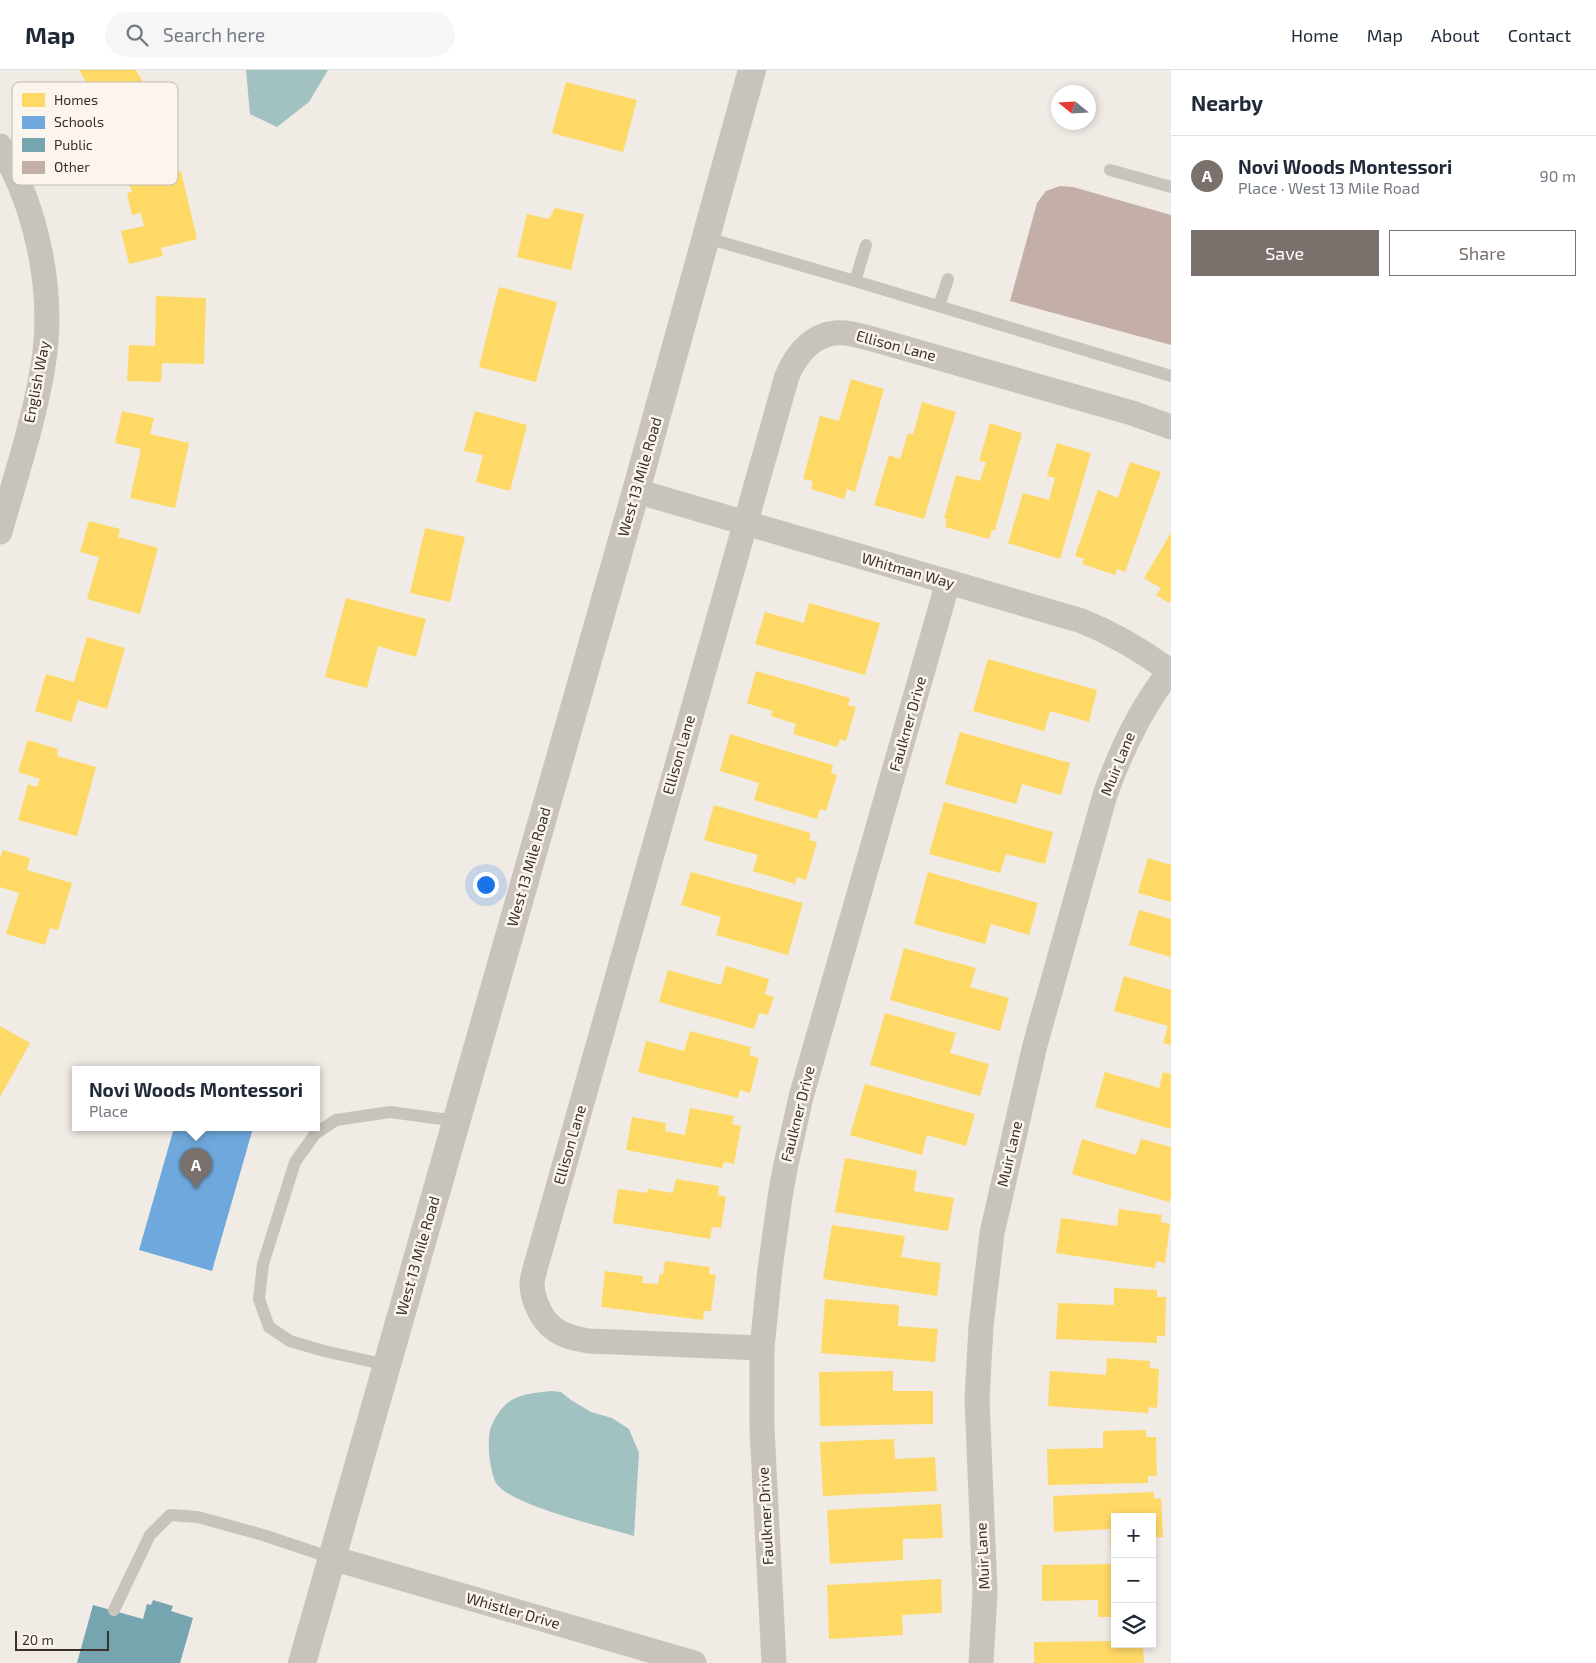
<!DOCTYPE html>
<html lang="en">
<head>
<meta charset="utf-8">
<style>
  body { margin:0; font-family:"Exo 2",sans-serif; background:#f6f6f7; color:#1f2937 }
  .controls { position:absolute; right:15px; bottom:15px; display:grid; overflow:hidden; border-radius:0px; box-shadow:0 2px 8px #0003 }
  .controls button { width:45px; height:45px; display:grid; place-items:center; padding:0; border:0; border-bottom:1px solid #e0e1e3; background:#fff; color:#1f2937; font:25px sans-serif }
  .compass { position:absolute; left:1051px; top:15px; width:45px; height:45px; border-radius:50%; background:#fff; box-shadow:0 2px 8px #0003; rotate:288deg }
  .scale { position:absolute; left:15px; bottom:12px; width:94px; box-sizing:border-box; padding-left:5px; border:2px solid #3b302b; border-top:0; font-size:14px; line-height:18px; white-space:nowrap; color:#3b302b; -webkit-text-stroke:4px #fbf5ee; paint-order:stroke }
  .you { position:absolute; left:485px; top:814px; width:18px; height:18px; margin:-12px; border:4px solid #fff; border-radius:50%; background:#1a73e8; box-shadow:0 0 0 8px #1a73e833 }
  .badge { display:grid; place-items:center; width:32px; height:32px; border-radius:50%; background:#7a716c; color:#fff; font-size:16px; font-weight:700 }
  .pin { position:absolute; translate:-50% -41px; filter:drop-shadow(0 1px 2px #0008) }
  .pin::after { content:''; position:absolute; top:26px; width:18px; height:15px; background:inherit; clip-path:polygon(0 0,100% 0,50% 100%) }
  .popup { position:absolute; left:72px; top:996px; width:248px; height:65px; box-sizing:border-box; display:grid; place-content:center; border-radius:0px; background:#fff; filter:drop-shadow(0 1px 4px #0005); font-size:16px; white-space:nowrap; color:#747a83 }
  .popup b { font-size:19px; color:#1f2937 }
  .popup::after { content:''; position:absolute; left:50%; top:100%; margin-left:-10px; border:10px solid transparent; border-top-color:#fff }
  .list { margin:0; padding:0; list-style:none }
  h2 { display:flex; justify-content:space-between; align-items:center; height:65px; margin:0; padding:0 20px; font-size:21px }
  h2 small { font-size:16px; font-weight:400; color:#747a83 }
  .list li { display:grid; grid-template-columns:32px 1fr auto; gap:15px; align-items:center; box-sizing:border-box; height:80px; padding:0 20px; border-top:1px solid #e0e1e3 }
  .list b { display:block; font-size:19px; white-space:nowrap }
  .list p { margin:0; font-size:16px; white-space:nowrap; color:#747a83 }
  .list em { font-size:16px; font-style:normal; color:#747a83 }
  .actions { display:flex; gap:10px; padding:15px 20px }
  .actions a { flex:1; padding:11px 0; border:1px solid #7a716c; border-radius:0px; text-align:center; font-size:18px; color:#7a716c }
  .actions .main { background:#7a716c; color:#fff }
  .icon { flex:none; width:28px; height:28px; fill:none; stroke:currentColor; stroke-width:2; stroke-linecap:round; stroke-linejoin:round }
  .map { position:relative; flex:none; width:1171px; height:1593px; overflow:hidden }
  header { display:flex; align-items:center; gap:30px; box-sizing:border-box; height:70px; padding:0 25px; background:#fff; border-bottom:1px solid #e0e1e3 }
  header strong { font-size:24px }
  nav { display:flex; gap:28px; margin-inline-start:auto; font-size:18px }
  .search { width:350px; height:45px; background:#f6f6f7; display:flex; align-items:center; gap:12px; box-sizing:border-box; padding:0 18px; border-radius:28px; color:#747a83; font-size:19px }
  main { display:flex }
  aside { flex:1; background:#fff }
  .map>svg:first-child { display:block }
  .water { fill:#a1c2c1 }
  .homes { fill:#ffd966 }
  .schools { fill:#6fa8dc }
  .public { fill:#76a5af }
  .building { fill:#c3afa7 }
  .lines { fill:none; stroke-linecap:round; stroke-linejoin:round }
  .service { stroke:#c9c3be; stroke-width:12 }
  .minor { stroke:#c9c3be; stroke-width:25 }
  .tertiary { stroke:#c9c3be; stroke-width:28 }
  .labels { text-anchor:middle; stroke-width:5; stroke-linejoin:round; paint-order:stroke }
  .street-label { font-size:15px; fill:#3b302b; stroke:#fbf5ee }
  .key { fill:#fbf5ee; stroke:#c1bab4; stroke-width:1 }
  .key-label { font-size:14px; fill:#3b302b }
</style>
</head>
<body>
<header>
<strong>Map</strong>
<div class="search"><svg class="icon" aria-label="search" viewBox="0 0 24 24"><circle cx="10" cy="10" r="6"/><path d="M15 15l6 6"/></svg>Search here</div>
<nav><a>Home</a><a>Map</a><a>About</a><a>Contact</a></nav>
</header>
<main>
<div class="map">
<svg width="1171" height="1593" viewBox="0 0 1171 1593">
  <rect width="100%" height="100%" fill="#f0ebe5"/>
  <!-- water -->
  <g class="water">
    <path d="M 246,0 L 328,0 L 309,32 L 277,57 L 250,44 Z"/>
    <path d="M 552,1321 L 561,1322 L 571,1330 L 591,1342 L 612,1348 L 629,1359 L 639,1383 L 634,1466 C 608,1458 509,1435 496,1413 C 492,1406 490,1392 489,1383 C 489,1374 488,1366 491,1357 C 505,1325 521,1324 552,1321 Z"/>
  </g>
  <!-- homes -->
  <g class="homes">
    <path d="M 79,0 L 136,0 L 153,30 L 118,50 L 129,68 L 99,86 L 80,55 L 103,41 Z"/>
    <path d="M 566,12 L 637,30 L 623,82 L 552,63 Z"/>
    <path d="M 181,101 L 197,169 L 161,178 L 163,186 L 129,194 L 121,161 L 144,156 L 141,143 L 132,145 L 127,123 L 132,122 L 129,113 Z"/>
    <path d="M 555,138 L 584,144 L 571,200 L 517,187 L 527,144 L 549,149 Z"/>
    <path d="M 499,217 L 557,232 L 536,312 L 479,297 Z"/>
    <path d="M 156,226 L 206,228 L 204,294 L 162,293 L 161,312 L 127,311 L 129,275 L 155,276 Z"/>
    <path d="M 851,309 L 884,319 L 855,422 L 847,419 L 844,429 L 811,419 L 813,411 L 803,409 L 820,346 L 839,351 Z"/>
    <path d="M 922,332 L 956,342 L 924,449 L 874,435 L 889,385 L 900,389 L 908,363 L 913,365 Z"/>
    <path d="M 122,341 L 154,348 L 150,364 L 189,373 L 175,438 L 130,428 L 141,379 L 115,373 Z"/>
    <path d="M 475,341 L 527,355 L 510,421 L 476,412 L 483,385 L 464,381 Z"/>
    <path d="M 990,353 L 1022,363 L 995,460 L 992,460 L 989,469 L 945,457 L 947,449 L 944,449 L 956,405 L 980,411 L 986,392 L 979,391 Z"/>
    <path d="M 1057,373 L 1091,383 L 1060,489 L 1008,473 L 1023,423 L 1049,430 L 1055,408 L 1047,406 Z"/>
    <path d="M 1130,392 L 1161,402 L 1125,502 L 1117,499 L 1115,505 L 1082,494 L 1084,489 L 1075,486 L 1098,420 L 1118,428 Z"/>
    <path d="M 89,451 L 120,459 L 118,467 L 158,478 L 140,544 L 87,529 L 99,487 L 80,482 Z"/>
    <path d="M 425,458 L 465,467 L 450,532 L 410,523 Z"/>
    <path d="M 1171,463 L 1171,530 L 1169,533 L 1156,525 L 1161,518 L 1144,508 Z"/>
    <path d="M 346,528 L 426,549 L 416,587 L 378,576 L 367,618 L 325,607 Z"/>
    <path d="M 809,533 L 880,553 L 865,605 L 755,574 L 765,542 L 804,553 Z"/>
    <path d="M 87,567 L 125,578 L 107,639 L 78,630 L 71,652 L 35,641 L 46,604 L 74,612 Z"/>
    <path d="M 988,589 L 1097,620 L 1089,652 L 1050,641 L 1044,661 L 973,641 Z"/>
    <path d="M 756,601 L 850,628 L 848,635 L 856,637 L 846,671 L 840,669 L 837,677 L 793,664 L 796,654 L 771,646 L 772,641 L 747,633 Z"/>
    <path d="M 960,662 L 1070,693 L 1061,725 L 1022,714 L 1016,734 L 945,714 Z"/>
    <path d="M 730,664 L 833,695 L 831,703 L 837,705 L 826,741 L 820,739 L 817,749 L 754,730 L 759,713 L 720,701 Z"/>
    <path d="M 28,670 L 58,679 L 57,686 L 96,697 L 77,766 L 18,750 L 28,714 L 37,717 L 40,709 L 18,702 Z"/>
    <path d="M 944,732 L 1053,762 L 1045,794 L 1006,784 L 1000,803 L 929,784 Z"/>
    <path d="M 714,735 L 811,763 L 809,770 L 817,772 L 806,810 L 797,807 L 795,814 L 753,801 L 758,785 L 704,770 Z"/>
    <path d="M 3,780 L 30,788 L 27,800 L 72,813 L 58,860 L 50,858 L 45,875 L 6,864 L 19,823 L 0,817 L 0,789 Z"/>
    <path d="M 1148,788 L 1171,795 L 1171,832 L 1138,823 Z"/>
    <path d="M 691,802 L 803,833 L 788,885 L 716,865 L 721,847 L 681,835 Z"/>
    <path d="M 928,802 L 1038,833 L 1029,865 L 991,854 L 985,874 L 914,854 Z"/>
    <path d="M 1139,840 L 1171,849 L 1171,887 L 1129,875 Z"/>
    <path d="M 904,878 L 976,898 L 970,917 L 1009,928 L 1000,961 L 890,930 Z"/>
    <path d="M 726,896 L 769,909 L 765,924 L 774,927 L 768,945 L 759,943 L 754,959 L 659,932 L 668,900 L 721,915 Z"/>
    <path d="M 1124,906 L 1171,920 L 1171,975 L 1163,973 L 1168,956 L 1114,941 Z"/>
    <path d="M 885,943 L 956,963 L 950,983 L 989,994 L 980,1026 L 870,995 Z"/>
    <path d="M 0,956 L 30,973 L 0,1027 Z"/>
    <path d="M 690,961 L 751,977 L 749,985 L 759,988 L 750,1023 L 740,1020 L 738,1028 L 638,1002 L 646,971 L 684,981 Z"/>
    <path d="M 1105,1002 L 1159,1018 L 1163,1002 L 1171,1004 L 1171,1059 L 1095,1037 Z"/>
    <path d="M 865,1014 L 975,1044 L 966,1076 L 927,1065 L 922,1085 L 850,1065 Z"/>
    <path d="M 690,1038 L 734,1046 L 732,1054 L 741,1056 L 734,1094 L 724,1092 L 722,1098 L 626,1080 L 632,1047 L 666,1053 L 665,1061 L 685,1065 Z"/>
    <path d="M 1082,1069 L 1136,1085 L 1141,1069 L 1171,1077 L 1171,1126 L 1169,1132 L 1072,1104 Z"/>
    <path d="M 845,1088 L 917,1101 L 914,1121 L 954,1128 L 948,1161 L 835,1142 Z"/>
    <path d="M 676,1109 L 719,1116 L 718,1125 L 726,1127 L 721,1158 L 712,1157 L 710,1169 L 613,1153 L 618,1119 L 647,1123 L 648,1119 L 673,1123 Z"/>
    <path d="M 1119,1139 L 1162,1145 L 1161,1152 L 1170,1154 L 1165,1193 L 1156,1191 L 1155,1198 L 1056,1183 L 1061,1148 L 1117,1156 Z"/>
    <path d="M 832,1155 L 905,1166 L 901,1187 L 941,1193 L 937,1226 L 823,1209 Z"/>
    <path d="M 665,1191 L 710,1197 L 709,1204 L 716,1205 L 711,1241 L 704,1241 L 703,1250 L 601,1237 L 605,1201 L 643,1206 L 642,1213 L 658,1214 L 660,1204 L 663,1204 Z"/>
    <path d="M 1114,1218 L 1157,1220 L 1157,1227 L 1166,1227 L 1165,1266 L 1157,1266 L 1157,1273 L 1056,1269 L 1058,1233 L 1114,1235 Z"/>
    <path d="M 825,1229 L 899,1235 L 898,1256 L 938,1259 L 935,1292 L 821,1283 Z"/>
    <path d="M 1107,1288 L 1150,1291 L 1150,1298 L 1159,1299 L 1157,1338 L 1149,1337 L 1148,1343 L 1048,1336 L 1050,1301 L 1106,1305 Z"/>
    <path d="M 893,1301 L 893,1321 L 933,1321 L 933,1354 L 820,1356 L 819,1302 Z"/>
    <path d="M 1146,1360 L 1146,1367 L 1156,1367 L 1157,1406 L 1148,1406 L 1148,1413 L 1048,1415 L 1047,1379 L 1103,1378 L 1103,1361 Z"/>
    <path d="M 894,1369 L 895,1389 L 935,1387 L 937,1421 L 823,1426 L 820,1372 Z"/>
    <path d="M 1154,1422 L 1154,1429 L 1161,1428 L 1163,1467 L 1152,1468 L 1152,1447 L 1115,1447 L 1115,1476 L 1110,1476 L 1110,1459 L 1054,1462 L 1053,1426 Z"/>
    <path d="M 941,1434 L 943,1468 L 903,1469 L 903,1490 L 830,1494 L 827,1440 Z"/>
    <path d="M 1115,1494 L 1115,1547 L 1098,1547 L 1098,1530 L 1042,1531 L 1042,1495 Z"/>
    <path d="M 941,1509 L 942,1543 L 902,1545 L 903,1565 L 829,1569 L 827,1515 Z"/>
    <path d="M 1115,1571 L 1115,1574 L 1135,1574 L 1135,1578 L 1143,1577 L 1144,1593 L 1034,1593 L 1034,1572 Z"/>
  </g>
  <!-- schools -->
  <path class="schools" d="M 174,1058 L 253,1058 L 212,1201 L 139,1180 Z"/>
  <!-- public -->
  <path class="public" d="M 153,1530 L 173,1536 L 171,1541 L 193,1548 L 180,1593 L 77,1593 L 93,1535 L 143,1549 L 147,1534 L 151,1535 Z"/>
  <!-- building -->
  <path class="building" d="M 1060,116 L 1073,117 L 1171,145 L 1171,275 L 1010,231 L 1037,133 L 1046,121 Z"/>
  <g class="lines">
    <!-- service -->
    <g class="service">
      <path d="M 1110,100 L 1171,117"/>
      <path d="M 707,168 L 855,211"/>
      <path d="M 866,175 L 855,211 L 1171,306"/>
      <path d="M 939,236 L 948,209"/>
      <path d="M 387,1295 L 324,1281 L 290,1271 L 269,1257 L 259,1229 L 263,1194 L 295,1092 L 315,1064 L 336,1050 L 390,1042 L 457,1051"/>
      <path d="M 114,1540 L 150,1465 L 170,1445 L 198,1447 L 263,1465 L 332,1488"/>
    </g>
    <!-- minor -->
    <g class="minor">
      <path d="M 0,76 C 38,139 55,224 43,296 C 34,352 15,408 0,462"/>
      <path d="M 636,421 L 1082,551 C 1114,564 1143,581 1171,602"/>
      <path d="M 762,1278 L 589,1271 C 563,1267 546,1260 536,1233 C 534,1228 532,1220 532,1214 C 532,1209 534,1204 535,1199 L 787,306 C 797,282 816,260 845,263 C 853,264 861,266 869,268 L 1132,343 L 1171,357"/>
      <path d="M 332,1488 L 694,1593"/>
      <path d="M 774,1593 L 762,1359 L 762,1278 L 770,1199 L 780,1127 L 785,1099 L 801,1027 L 948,512"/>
      <path d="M 981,1593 L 985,1522 L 977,1329 L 981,1256 L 992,1163 L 1035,975 L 1105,725 C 1121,680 1140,639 1170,601"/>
    </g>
    <!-- tertiary -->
    <path class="tertiary" d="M 302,1593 L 636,421 L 752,0"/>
  </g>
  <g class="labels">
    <!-- street labels -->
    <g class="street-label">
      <text transform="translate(896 276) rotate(15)" y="5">Ellison Lane</text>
      <text transform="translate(37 312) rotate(-79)" y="5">English Way</text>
      <text transform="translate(640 407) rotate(-74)" y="5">West 13 Mile Road</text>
      <text transform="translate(908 501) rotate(16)" y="5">Whitman Way</text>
      <text transform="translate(908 654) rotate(-74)" y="5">Faulkner Drive</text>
      <text transform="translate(679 685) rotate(-74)" y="5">Ellison Lane</text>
      <text transform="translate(1118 694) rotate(-68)" y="5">Muir Lane</text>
      <text transform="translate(529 797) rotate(-74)" y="5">West 13 Mile Road</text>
      <text transform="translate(798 1044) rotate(-76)" y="5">Faulkner Drive</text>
      <text transform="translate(570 1075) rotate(-74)" y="5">Ellison Lane</text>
      <text transform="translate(1010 1084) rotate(-77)" y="5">Muir Lane</text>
      <text transform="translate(418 1186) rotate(-74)" y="5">West 13 Mile Road</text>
      <text transform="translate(766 1446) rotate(-93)" y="5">Faulkner Drive</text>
      <text transform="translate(983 1486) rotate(-93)" y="5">Muir Lane</text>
      <text transform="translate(513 1541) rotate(16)" y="5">Whistler Drive</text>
    </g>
  </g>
  <!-- legend -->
  <rect x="12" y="12" width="166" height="103" rx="8" class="key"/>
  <rect x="22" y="23" width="23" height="14" fill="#ffd966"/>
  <rect x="22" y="46" width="23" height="13" fill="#6fa8dc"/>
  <rect x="22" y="68" width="23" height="14" fill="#76a5af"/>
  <rect x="22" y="91" width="23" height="13" fill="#c3afa7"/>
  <g class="key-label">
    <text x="54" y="35">Homes</text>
    <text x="54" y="57">Schools</text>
    <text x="54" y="80">Public</text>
    <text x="54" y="102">Other</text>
  </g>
</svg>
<div class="controls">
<button>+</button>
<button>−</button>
<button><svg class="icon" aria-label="layers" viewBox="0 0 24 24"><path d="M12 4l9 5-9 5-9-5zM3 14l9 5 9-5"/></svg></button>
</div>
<svg class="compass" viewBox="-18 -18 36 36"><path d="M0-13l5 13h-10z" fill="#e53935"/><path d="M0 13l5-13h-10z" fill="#747a83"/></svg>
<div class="scale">20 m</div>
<div class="you"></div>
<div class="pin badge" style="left:196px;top:1119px">A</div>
<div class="popup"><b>Novi Woods Montessori</b>Place</div>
</div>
<aside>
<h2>Nearby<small></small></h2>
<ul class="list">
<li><span class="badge">A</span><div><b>Novi Woods Montessori</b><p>Place · West 13 Mile Road</p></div><em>90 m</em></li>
</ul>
<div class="actions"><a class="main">Save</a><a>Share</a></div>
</aside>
</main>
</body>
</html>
